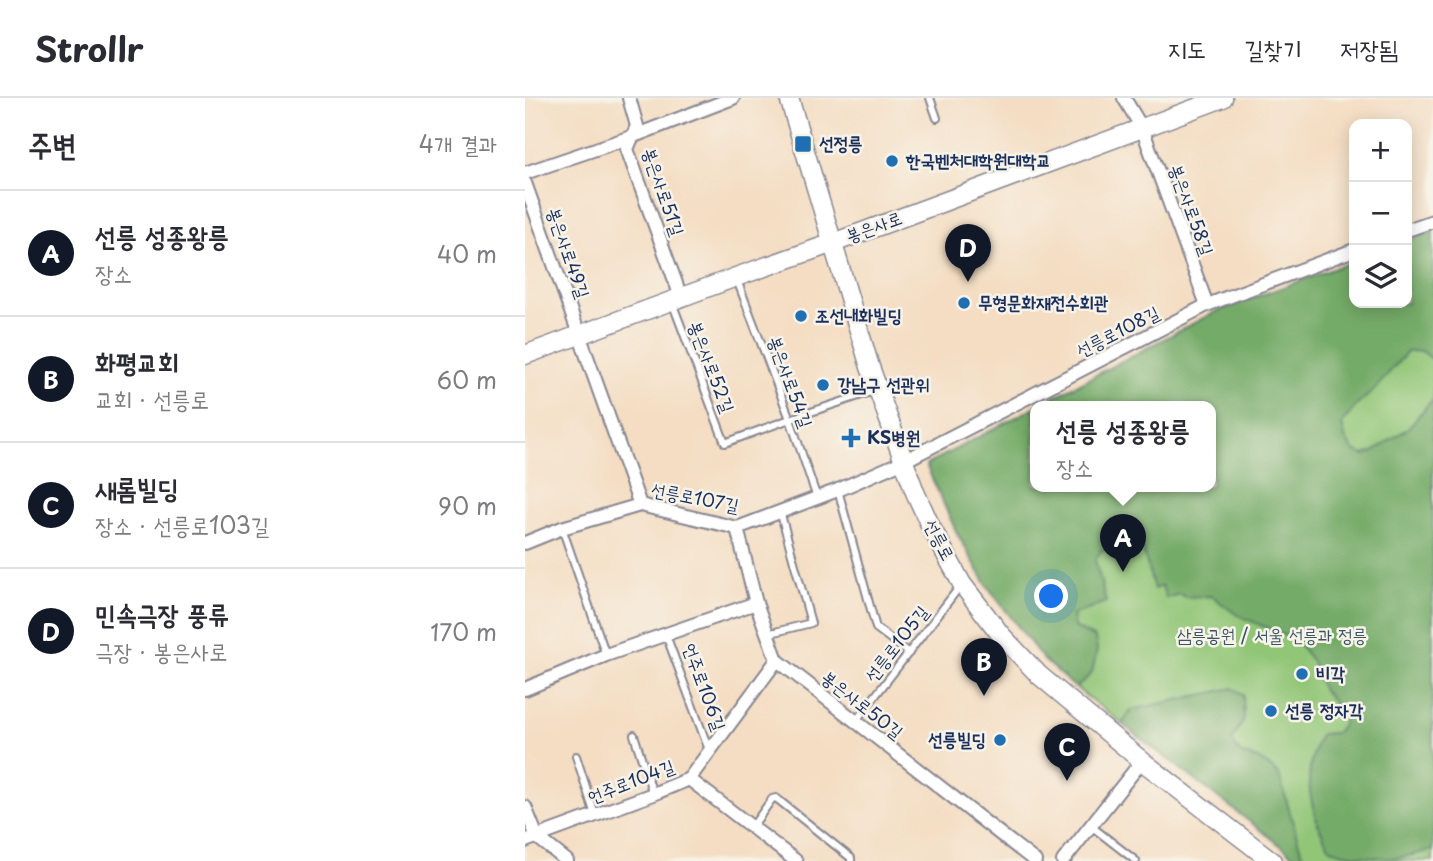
<!DOCTYPE html>
<html lang="ko">
<head>
<meta charset="utf-8">
<style>
  body { margin:0; font-family:"Playpen Sans","Poor Story",sans-serif; background:#f2f2f3; color:#2b2b33 }
  .controls { position:absolute; right:21px; top:21px; display:grid; overflow:hidden; border-radius:14px; box-shadow:0 4px 18px #0003 }
  .controls button { width:63px; height:63px; display:grid; place-items:center; padding:0; border:0; border-bottom:2px solid #e1e1e2; background:#fff; color:#2b2b33; font:35px sans-serif }
  .you { position:absolute; left:527px; top:499px; width:24px; height:24px; margin:-18px; border:5px solid #fff; border-radius:50%; background:#1a73e8; box-shadow:0 0 0 10px #1a73e833 }
  .badge { display:grid; place-items:center; width:46px; height:46px; border-radius:50%; background:#111827; color:#fff; font-size:23px; font-weight:700 }
  .pin { position:absolute; translate:-50% -58px; filter:drop-shadow(0 2px 4px #0008) }
  .pin::after { content:''; position:absolute; top:37px; width:24px; height:21px; background:inherit; clip-path:polygon(0 0,100% 0,50% 100%) }
  .popup { position:absolute; left:505px; top:303px; width:186px; height:91px; box-sizing:border-box; display:grid; place-content:center; border-radius:14px; background:#fff; filter:drop-shadow(0 2px 5px #0005); font-size:23px; white-space:nowrap; color:#7c7c81 }
  .popup b { font-size:26px; color:#2b2b33 }
  .popup::after { content:''; position:absolute; left:50%; top:100%; margin-left:-14px; border:14px solid transparent; border-top-color:#fff }
  .list { margin:0; padding:0; list-style:none }
  h2 { display:flex; justify-content:space-between; align-items:center; height:91px; margin:0; padding:0 28px; font-size:30px }
  h2 small { font-size:23px; font-weight:400; color:#7c7c81 }
  .list li { display:grid; grid-template-columns:46px 1fr auto; gap:21px; align-items:center; box-sizing:border-box; height:126px; padding:0 28px; border-top:2px solid #e1e1e2 }
  .list b { display:block; font-size:26px; white-space:nowrap }
  .list p { margin:0; font-size:23px; white-space:nowrap; color:#7c7c81 }
  .list em { font-size:23px; font-style:normal; color:#7c7c81 }
  .icon { flex:none; width:38px; height:38px; fill:none; stroke:currentColor; stroke-width:2; stroke-linecap:round; stroke-linejoin:round }
  .map { position:relative; flex:none; width:908px; height:763px; overflow:hidden }
  header { display:flex; align-items:center; gap:42px; box-sizing:border-box; height:98px; padding:0 35px; background:#fff; border-bottom:2px solid #e1e1e2 }
  header strong { font-size:33px }
  nav { display:flex; gap:38px; margin-inline-start:auto; font-size:24px }
  main { display:flex }
  aside { flex:1; background:#fff }
  .map>svg:first-child { display:block }
  .green { fill:#92c677; stroke:#567a6a; stroke-width:2 }
  .forest { fill:#75ab68; stroke:#486d63; stroke-width:2 }
  .lines { fill:none; stroke-linecap:round; stroke-linejoin:round }
  .lane-casing { stroke:#888690; stroke-width:10 }
  .street-casing { stroke:#888690; stroke-width:16 }
  .secondary-casing { stroke:#888690; stroke-width:21 }
  .lane { stroke:#fff; stroke-width:6 }
  .street { stroke:#fff; stroke-width:12 }
  .secondary { stroke:#fff; stroke-width:18 }
  .poi-dot { fill:#1f6fb2; stroke:#f7f3e8; stroke-width:2.5 }
  .labels { text-anchor:middle; stroke-width:5; stroke-linejoin:round; paint-order:stroke }
  .poi-label { font-size:18px; font-weight:bold; fill:#1b2f5e; stroke:#f7f3e8; text-anchor:start }
  .street-label { font-size:18px; fill:#1b2f5e; stroke:#f7f3e8 }
  .park-label { font-size:18px; fill:#395564; stroke:#f7f3e8 }
</style>
</head>
<body>
<header>
<strong>Strollr</strong>
<nav><a>지도</a><a>길찾기</a><a>저장됨</a></nav>
</header>
<main>
<aside>
<h2>주변<small>4개 결과</small></h2>
<ul class="list">
<li><span class="badge">A</span><div><b>선릉 성종왕릉</b><p>장소</p></div><em>40 m</em></li>
<li><span class="badge">B</span><div><b>화평교회</b><p>교회 · 선릉로</p></div><em>60 m</em></li>
<li><span class="badge">C</span><div><b>새롬빌딩</b><p>장소 · 선릉로103길</p></div><em>90 m</em></li>
<li><span class="badge">D</span><div><b>민속극장 풍류</b><p>극장 · 봉은사로</p></div><em>170 m</em></li>
</ul>
</aside>
<div class="map">
<svg width="908" height="763" viewBox="0 0 908 763">
  <rect width="100%" height="100%" fill="#f7f3e8"/>
  <filter id="ink" filterUnits="userSpaceOnUse"><feTurbulence type="fractalNoise" baseFrequency=".0143" numOctaves="2"/><feDisplacementMap in="SourceGraphic" scale="14" xChannelSelector="R" yChannelSelector="G"/><feConvolveMatrix kernelMatrix="1 2 1 2 8 2 1 2 1" color-interpolation-filters="sRGB"/></filter>
  <filter id="wash" filterUnits="userSpaceOnUse"><feTurbulence type="fractalNoise" baseFrequency=".00686" numOctaves="4" result="noise"/><feDisplacementMap in="SourceGraphic" scale="28" xChannelSelector="R" yChannelSelector="G"/><feGaussianBlur stdDeviation="1.57" result="paint"/><feColorMatrix in="noise" values="0 0 0 0 0 0 0 0 0 0 0 0 0 0 0 0 0 1.4 0 .05"/><feComposite in="paint" operator="in"/></filter>
  <g filter="url(#wash)">
    <rect width="100%" height="100%" fill="#f4ddc2"/>
    <!-- green -->
    <path class="green" d="M 908,133 L 908,763 L 776,763 L 551,590 L 518,561 L 463,489 L 433,437 L 401,367 L 510,309 L 510,388 L 686,388 L 686,308 L 512,308 L 690,214 L 829,163 L 829,205 L 882,205 L 882,143 Z"/>
    <!-- forest -->
    <g class="forest">
      <path d="M 908,133 L 908,262 L 897,253 L 882,254 L 849,292 L 830,309 L 817,325 L 820,340 L 829,353 L 839,357 L 848,354 L 883,330 L 908,301 L 908,752 C 896,754 883,759 870,760 C 859,760 813,757 806,750 C 800,745 796,733 793,726 C 781,692 781,669 795,636 L 810,635 L 818,627 L 818,620 L 813,609 L 798,593 L 786,562 L 770,542 L 712,517 L 687,498 L 661,499 L 655,496 L 641,500 L 637,488 L 629,491 L 617,448 L 604,444 L 577,452 L 570,462 L 581,504 L 547,517 L 549,529 L 570,540 L 572,552 L 567,575 L 551,590 L 518,561 L 463,489 L 433,437 L 401,367 L 510,309 L 510,388 L 686,388 L 686,308 L 512,308 L 690,214 L 829,163 L 829,205 L 882,205 L 882,143 Z"/>
      <path d="M 708,590 L 718,596 L 719,621 L 707,642 L 713,653 L 719,657 L 731,660 L 744,668 L 754,677 L 779,763 L 776,763 L 597,626 L 606,612 Z"/>
    </g>
  </g>
  <g filter="url(#ink)">
    <g class="lines">
      <defs>
        <g id="lane">
          <path d="M 405,0 L 412,20"/>
          <path d="M 212,182 L 265,321 L 292,400"/>
          <path d="M 147,204 L 200,345 L 265,321 L 352,292"/>
          <path d="M 313,392 L 351,530 L 384,555"/>
          <path d="M 37,430 L 81,557"/>
          <path d="M 242,536 L 286,525 L 255,413"/>
          <path d="M 141,537 L 184,652"/>
          <path d="M 330,624 L 436,487"/>
          <path d="M 109,637 L 128,696"/>
          <path d="M 51,658 L 70,717"/>
          <path d="M 566,728 L 611,763"/>
          <path d="M 227,729 L 247,701 L 251,700 L 326,760 L 326,763"/>
        </g>
        <g id="street">
          <path d="M 104,0 L 112,28 L 102,51 L 156,199"/>
          <path d="M 599,0 L 617,30 L 682,207"/>
          <path d="M 0,75 L 109,38 L 208,0"/>
          <path d="M 0,85 L 115,407"/>
          <path d="M 882,132 L 908,123"/>
          <path d="M 212,430 L 231,505 L 252,562 L 510,763"/>
          <path d="M 0,445 L 37,430 L 115,407 L 212,430 L 313,392 L 379,363 L 682,207 L 829,152"/>
          <path d="M 0,591 L 81,557 L 231,505"/>
          <path d="M 164,681 L 271,763"/>
          <path d="M 0,709 L 12,739 L 42,763"/>
          <path d="M 0,743 L 128,696 L 164,681 L 252,562"/>
          <path d="M 538,763 L 617,663"/>
        </g>
        <g id="secondary">
          <path d="M 264,0 L 345,269 L 361,314 L 390,394 L 406,429 L 437,486 L 476,537 L 514,577 L 617,663 L 747,763"/>
          <path d="M 0,257 L 211,179 L 308,145 L 698,0"/>
        </g>
      </defs>
      <!-- lane casing -->
      <use href="#lane" class="lane-casing"/>
      <!-- street casing -->
      <use href="#street" class="street-casing"/>
      <!-- secondary casing -->
      <use href="#secondary" class="secondary-casing"/>
      <!-- lane -->
      <use href="#lane" class="lane"/>
      <!-- street -->
      <use href="#street" class="street"/>
      <!-- secondary -->
      <use href="#secondary" class="secondary"/>
    </g>
  </g>
  <!-- markers -->
  <g class="poi-dot">
    <rect x="269" y="37" width="18" height="18" rx="3.5"/>
    <circle cx="367" cy="63" r="7"/>
    <circle cx="439" cy="205" r="7"/>
    <circle cx="276" cy="218" r="7"/>
    <circle cx="298" cy="287" r="7"/>
    <path d="M322.5 329.5h7v7h7v7h-7v7h-7v-7h-7v-7h7z"/>
    <circle cx="777" cy="576" r="7"/>
    <circle cx="746" cy="613" r="7"/>
    <circle cx="475" cy="642" r="7"/>
  </g>
  <g class="labels">
    <!-- poi labels -->
    <g class="poi-label">
      <text x="294" y="52">선정릉</text>
      <text x="381" y="69">한국벤처대학원대학교</text>
      <text x="453" y="211">무형문화재전수회관</text>
      <text x="290" y="224">조선내화빌딩</text>
      <text x="312" y="293">강남구 선관위</text>
      <text x="342" y="346">KS병원</text>
      <text x="791" y="582">비각</text>
      <text x="760" y="619">선릉 정자각</text>
      <text x="461" y="648" text-anchor="end">선릉빌딩</text>
    </g>
    <!-- street labels -->
    <g class="street-label">
      <text transform="translate(138 94) rotate(71)" y="6">봉은사로51길</text>
      <text transform="translate(666 112) rotate(70)" y="6">봉은사로58길</text>
      <text transform="translate(349 129) rotate(-20)" y="6">봉은사로</text>
      <text transform="translate(43 155) rotate(71)" y="6">봉은사로49길</text>
      <text transform="translate(593 234) rotate(-27)" y="6">선릉로108길</text>
      <text transform="translate(186 269) rotate(69)" y="6">봉은사로52길</text>
      <text transform="translate(265 284) rotate(70)" y="6">봉은사로54길</text>
      <text transform="translate(170 400) rotate(11)" y="6">선릉로107길</text>
      <text transform="translate(414 442) rotate(62)" y="6">선릉로</text>
      <text transform="translate(372 546) rotate(-52)" y="6">선릉로105길</text>
      <text transform="translate(179 589) rotate(70)" y="6">언주로106길</text>
      <text transform="translate(337 607) rotate(38)" y="6">봉은사로50길</text>
      <text transform="translate(106 684) rotate(-21)" y="6">언주로104길</text>
    </g>
    <!-- park labels -->
    <g class="park-label">
      <text x="747" y="544">삼릉공원 / 서울 선릉과 정릉</text>
    </g>
  </g>
</svg>
<div class="controls">
<button>+</button>
<button>−</button>
<button><svg class="icon" aria-label="layers" viewBox="0 0 24 24"><path d="M12 4l9 5-9 5-9-5zM3 14l9 5 9-5"/></svg></button>
</div>
<div class="you"></div>
<div class="pin badge" style="left:598px;top:474px">A</div>
<div class="popup"><b>선릉 성종왕릉</b>장소</div>
<div class="pin badge" style="left:459px;top:598px">B</div>
<div class="pin badge" style="left:542px;top:683px">C</div>
<div class="pin badge" style="left:443px;top:184px">D</div>
</div>
</main>
</body>
</html>
